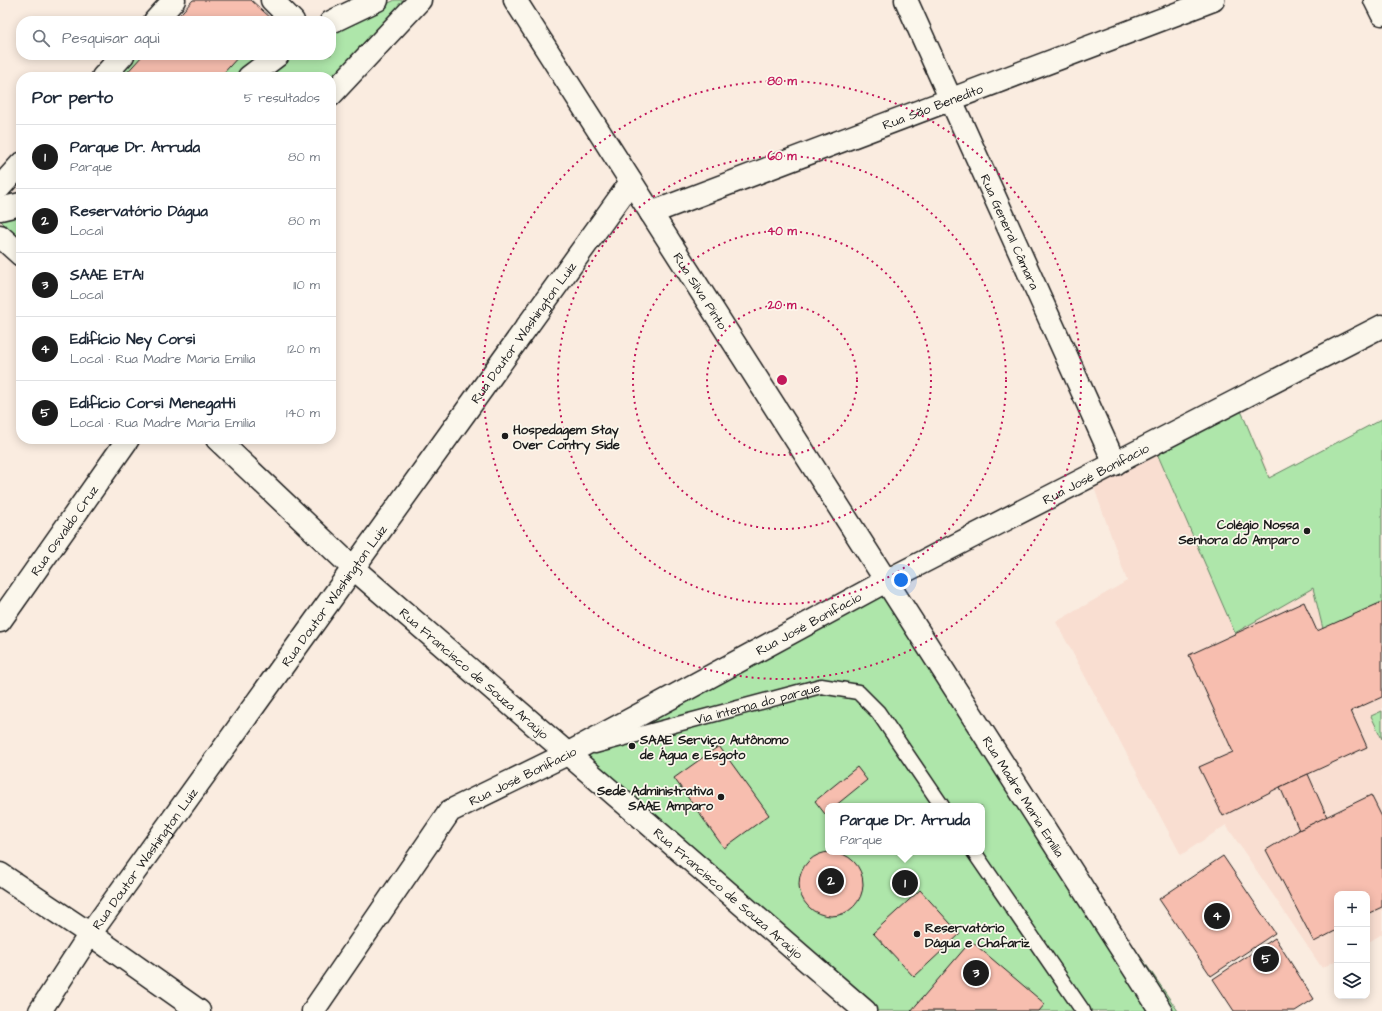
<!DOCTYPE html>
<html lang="pt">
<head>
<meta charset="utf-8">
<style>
  body { margin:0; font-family:"Architects Daughter",sans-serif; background:#f2f2f3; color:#1f2937 }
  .controls { position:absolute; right:12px; bottom:12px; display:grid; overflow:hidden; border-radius:8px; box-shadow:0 2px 10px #0003 }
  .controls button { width:36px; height:36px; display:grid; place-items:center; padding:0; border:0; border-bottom:1px solid #e0e1e3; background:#fff; color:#1f2937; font:20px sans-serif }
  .you { position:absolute; left:901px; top:580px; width:14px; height:14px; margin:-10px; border:3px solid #fff; border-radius:50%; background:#1a73e8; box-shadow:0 0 0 6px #1a73e833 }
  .badge { display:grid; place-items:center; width:26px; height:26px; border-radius:50%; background:#1c1c1c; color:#fff; font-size:13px; font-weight:700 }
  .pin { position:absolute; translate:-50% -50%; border:2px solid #fff; box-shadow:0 1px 4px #0006 }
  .popup { position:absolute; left:825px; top:803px; width:160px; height:52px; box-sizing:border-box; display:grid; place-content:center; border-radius:8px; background:#fff; filter:drop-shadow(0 1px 3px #0005); font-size:13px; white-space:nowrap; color:#747a83 }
  .popup b { font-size:15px; color:#1f2937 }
  .popup::after { content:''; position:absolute; left:50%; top:100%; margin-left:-8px; border:8px solid transparent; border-top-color:#fff }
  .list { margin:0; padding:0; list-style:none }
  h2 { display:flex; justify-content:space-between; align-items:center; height:52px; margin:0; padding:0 16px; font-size:17px }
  h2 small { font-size:13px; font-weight:400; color:#747a83 }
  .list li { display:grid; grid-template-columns:26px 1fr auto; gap:12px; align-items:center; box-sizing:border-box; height:64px; padding:0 16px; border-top:1px solid #e0e1e3 }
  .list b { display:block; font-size:15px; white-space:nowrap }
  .list p { margin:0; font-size:13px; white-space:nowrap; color:#747a83 }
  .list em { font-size:13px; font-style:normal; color:#747a83 }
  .icon { flex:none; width:22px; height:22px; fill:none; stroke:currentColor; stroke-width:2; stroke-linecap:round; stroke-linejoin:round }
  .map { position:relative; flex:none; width:1382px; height:1011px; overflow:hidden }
  .search { position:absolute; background:#fff; box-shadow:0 2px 10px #0003; left:16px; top:16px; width:320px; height:44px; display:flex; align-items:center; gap:10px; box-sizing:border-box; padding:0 14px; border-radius:16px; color:#747a83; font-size:15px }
  .panel { position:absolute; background:#fff; box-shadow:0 2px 10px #0003; left:16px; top:72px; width:320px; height:372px; border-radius:16px }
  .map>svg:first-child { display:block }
  .built { fill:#f9ded1 }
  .green { fill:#aee6aa; stroke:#658163; fill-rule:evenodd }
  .building { fill:#f7beaf; stroke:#1c1c1c }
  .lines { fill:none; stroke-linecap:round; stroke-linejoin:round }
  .lane-casing { stroke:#1c1c1c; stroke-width:17 }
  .street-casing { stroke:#1c1c1c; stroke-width:25 }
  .lane { stroke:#fbf7ec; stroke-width:14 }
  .street { stroke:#fbf7ec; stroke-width:22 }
  .ring { fill:none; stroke:#c2185b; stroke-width:2; stroke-dasharray:2 4 }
  .poi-dot { fill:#1c1c1c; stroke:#fbf7ec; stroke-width:1.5 }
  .labels { text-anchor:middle; stroke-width:3.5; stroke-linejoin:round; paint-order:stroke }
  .street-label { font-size:13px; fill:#1c1c1c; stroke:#fbf7ec }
  .poi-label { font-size:13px; font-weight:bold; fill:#1c1c1c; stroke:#fbf7ec; text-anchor:start }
  .centre { fill:#c2185b; stroke:#fbf7ec; stroke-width:2 }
  .ring-label { font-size:12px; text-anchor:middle; font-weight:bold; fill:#c2185b; stroke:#fbf7ec; stroke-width:3.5; stroke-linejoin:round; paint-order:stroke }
</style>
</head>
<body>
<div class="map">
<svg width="1382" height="1011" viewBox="0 0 1382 1011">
  <rect width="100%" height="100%" fill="#faece0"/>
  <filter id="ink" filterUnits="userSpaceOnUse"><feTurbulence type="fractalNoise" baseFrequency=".025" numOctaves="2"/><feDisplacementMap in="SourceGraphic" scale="8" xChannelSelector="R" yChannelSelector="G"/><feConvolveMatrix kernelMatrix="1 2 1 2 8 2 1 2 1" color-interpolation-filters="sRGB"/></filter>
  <g filter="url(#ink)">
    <!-- built -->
    <path class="built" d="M 1237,401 L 1271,478 L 1382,419 L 1382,934 L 1367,943 L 1367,894 L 1337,894 L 1337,960 L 1322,968 L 1226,825 L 1181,855 L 1056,622 L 1127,581 L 1090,476 Z"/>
    <!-- green -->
    <g class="green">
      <path d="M 395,0 L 413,0 L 331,88 L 331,77 L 260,77 L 290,55 L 331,55 L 331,31 Z"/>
      <path d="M 134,55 L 267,55 L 237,77 L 114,77 Z"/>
      <path d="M 21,213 L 21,242 L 3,226 L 6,226 L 0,220 L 0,217 Z"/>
      <path d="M 1237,401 L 1269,478 L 1382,419 L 1382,602 L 1323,629 L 1313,588 L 1235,633 L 1153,444 Z"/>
      <path d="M 885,584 L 1178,1011 L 868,1011 L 571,755 ZM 828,806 L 982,806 L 982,852 L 828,852 Z"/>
      <path d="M 1382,711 L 1382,739 L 1371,716 Z"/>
    </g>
    <!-- building -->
    <g class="building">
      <path d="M 193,0 L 251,0 L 273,20 L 271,21 L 174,21 Z"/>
      <path d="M 143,55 L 240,55 L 220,77 L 123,77 Z"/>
      <path d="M 1304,602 L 1317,631 L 1382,602 L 1382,697 L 1351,711 L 1367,747 L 1280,787 L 1223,816 L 1199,767 L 1233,752 L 1189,655 Z"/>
      <path d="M 719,746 L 769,815 L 724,848 L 674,778 Z"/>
      <path d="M 857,767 L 867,780 L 835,806 L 828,806 L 828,811 L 825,814 L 815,801 Z"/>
      <path d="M 1308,774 L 1327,817 L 1299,830 L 1280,787 Z"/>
      <path d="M 1371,795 L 1382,817 L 1382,907 L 1367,914 L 1367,894 L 1337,894 L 1337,930 L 1314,942 L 1266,850 L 1299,830 Z"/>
      <circle cx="831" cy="884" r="32"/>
      <path d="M 1223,856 L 1275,933 L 1211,976 L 1159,899 Z"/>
      <path d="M 920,890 L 960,934 L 914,977 L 873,933 Z"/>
      <path d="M 1275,938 L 1314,999 L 1295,1011 L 1234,1011 L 1213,979 Z"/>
      <path d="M 971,941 L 1045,1004 L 1039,1011 L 911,1011 Z"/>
    </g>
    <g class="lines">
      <defs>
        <g id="lane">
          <path id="s1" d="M 595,746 L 821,686 L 858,692 L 878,712 L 942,806"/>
          <path d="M 974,852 L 1083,1011"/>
        </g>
        <g id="street">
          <path d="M 272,0 L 293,21"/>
          <path id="s2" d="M 515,0 L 1161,1011"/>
          <path id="s3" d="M 906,0 L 1115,464"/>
          <path d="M 1375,0 L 1382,14"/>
          <path d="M 155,21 L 174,0"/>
          <path d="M 331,22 L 377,0"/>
          <path d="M 103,77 L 123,55"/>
          <path d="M 249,77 L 278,55"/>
          <path d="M 331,95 L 420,0"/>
          <path d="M 0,187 L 21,164"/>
          <path d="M 0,209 L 21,204"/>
          <path id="s4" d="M 651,213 L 1213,0"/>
          <path d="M 0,236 L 21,255"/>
          <path id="s5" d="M 217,439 L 353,568 L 865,1011"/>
          <path id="s6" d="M 0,621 L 128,439"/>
          <path d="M 0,874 L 90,934 L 199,1011"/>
          <path id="s7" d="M 40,1011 L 90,934 L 631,182"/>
          <path id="s8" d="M 313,1011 L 450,811 L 567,754 L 886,581 L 1382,326"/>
        </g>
      </defs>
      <!-- lane casing -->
      <use href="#lane" class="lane-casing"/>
      <!-- street casing -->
      <use href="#street" class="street-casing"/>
      <!-- lane -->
      <use href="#lane" class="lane"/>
      <!-- street -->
      <use href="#street" class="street"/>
    </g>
  </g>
  <!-- distance rings -->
  <g class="ring">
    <circle cx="782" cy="380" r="75"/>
    <circle cx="782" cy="380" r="149"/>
    <circle cx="782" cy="380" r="224"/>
    <circle cx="782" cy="380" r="299"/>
  </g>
  <!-- markers -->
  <g class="poi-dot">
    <circle cx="505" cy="436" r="4"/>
    <circle cx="1307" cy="531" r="4"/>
    <circle cx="632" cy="746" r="4"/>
    <circle cx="721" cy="797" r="4"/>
    <circle cx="917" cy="934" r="4"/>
  </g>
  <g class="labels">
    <!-- street labels -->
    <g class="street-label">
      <text dy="5" stroke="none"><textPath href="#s4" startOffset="301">Rua São Benedito</textPath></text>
      <text dy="5" stroke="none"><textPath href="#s3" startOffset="254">Rua General Câmara</textPath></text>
      <text dy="5" stroke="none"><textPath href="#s2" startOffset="345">Rua Silva Pinto</textPath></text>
      <text dy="5" stroke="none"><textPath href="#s7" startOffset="833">Rua Doutor Washington Luiz</textPath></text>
      <text dy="5" stroke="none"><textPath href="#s8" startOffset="971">Rua José Bonifacio</textPath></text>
      <text dy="5" stroke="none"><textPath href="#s6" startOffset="111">Rua Osvaldo Cruz</textPath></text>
      <text dy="5" stroke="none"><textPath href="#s7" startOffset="509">Rua Doutor Washington Luiz</textPath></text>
      <text dy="5" stroke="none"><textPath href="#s8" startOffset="647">Rua José Bonifacio</textPath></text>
      <text dy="5" stroke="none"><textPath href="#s5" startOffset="348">Rua Francisco de Souza Araújo</textPath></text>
      <text dy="5" stroke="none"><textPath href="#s1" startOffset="168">Via interna do parque</textPath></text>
      <text dy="5" stroke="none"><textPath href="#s8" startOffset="323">Rua José Bonifacio</textPath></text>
      <text dy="5" stroke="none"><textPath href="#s2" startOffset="945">Rua Madre Maria Emília</textPath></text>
      <text dy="5" stroke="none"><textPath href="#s7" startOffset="185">Rua Doutor Washington Luiz</textPath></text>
      <text dy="5" stroke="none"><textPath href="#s5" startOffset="684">Rua Francisco de Souza Araújo</textPath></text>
    </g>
    <!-- poi labels -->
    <g class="poi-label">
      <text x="513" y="434">Hospedagem Stay<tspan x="513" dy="15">Over Contry Side</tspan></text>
      <text x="1299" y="529" text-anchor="end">Colégio Nossa<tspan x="1299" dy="15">Senhora do Amparo</tspan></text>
      <text x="640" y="744">SAAE Serviço Autônomo<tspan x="640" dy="15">de Água e Esgoto</tspan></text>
      <text x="713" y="795" text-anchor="end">Sede Administrativa<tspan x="713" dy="15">SAAE Amparo</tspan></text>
      <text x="925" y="932">Reservatório<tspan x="925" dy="15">Dágua e Chafariz</tspan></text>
    </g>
  </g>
  <circle cx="782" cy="380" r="6" class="centre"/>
  <g class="ring-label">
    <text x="782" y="85">80 m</text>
    <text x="782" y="160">60 m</text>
    <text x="782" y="235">40 m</text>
    <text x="782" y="309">20 m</text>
  </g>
</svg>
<div class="controls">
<button>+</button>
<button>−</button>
<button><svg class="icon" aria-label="layers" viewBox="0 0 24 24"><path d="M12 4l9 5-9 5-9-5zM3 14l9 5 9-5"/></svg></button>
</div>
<div class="you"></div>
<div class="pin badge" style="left:905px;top:883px">1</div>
<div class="popup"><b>Parque Dr. Arruda</b>Parque</div>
<div class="pin badge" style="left:831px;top:881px">2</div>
<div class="pin badge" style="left:976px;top:973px">3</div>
<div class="pin badge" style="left:1217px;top:916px">4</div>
<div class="pin badge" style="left:1266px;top:959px">5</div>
<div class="search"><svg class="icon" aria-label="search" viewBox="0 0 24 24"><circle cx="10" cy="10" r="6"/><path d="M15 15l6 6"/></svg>Pesquisar aqui</div>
<section class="panel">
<h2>Por perto<small>5 resultados</small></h2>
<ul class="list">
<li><span class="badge">1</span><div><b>Parque Dr. Arruda</b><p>Parque</p></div><em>80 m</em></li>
<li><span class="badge">2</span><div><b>Reservatório Dágua</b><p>Local</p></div><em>80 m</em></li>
<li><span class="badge">3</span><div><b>SAAE ETA1</b><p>Local</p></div><em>110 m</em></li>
<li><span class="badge">4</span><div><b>Edifício Ney Corsi</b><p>Local · Rua Madre Maria Emília</p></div><em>120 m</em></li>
<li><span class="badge">5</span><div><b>Edifício Corsi Menegatti</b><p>Local · Rua Madre Maria Emília</p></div><em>140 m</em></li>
</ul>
</section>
</div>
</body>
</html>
